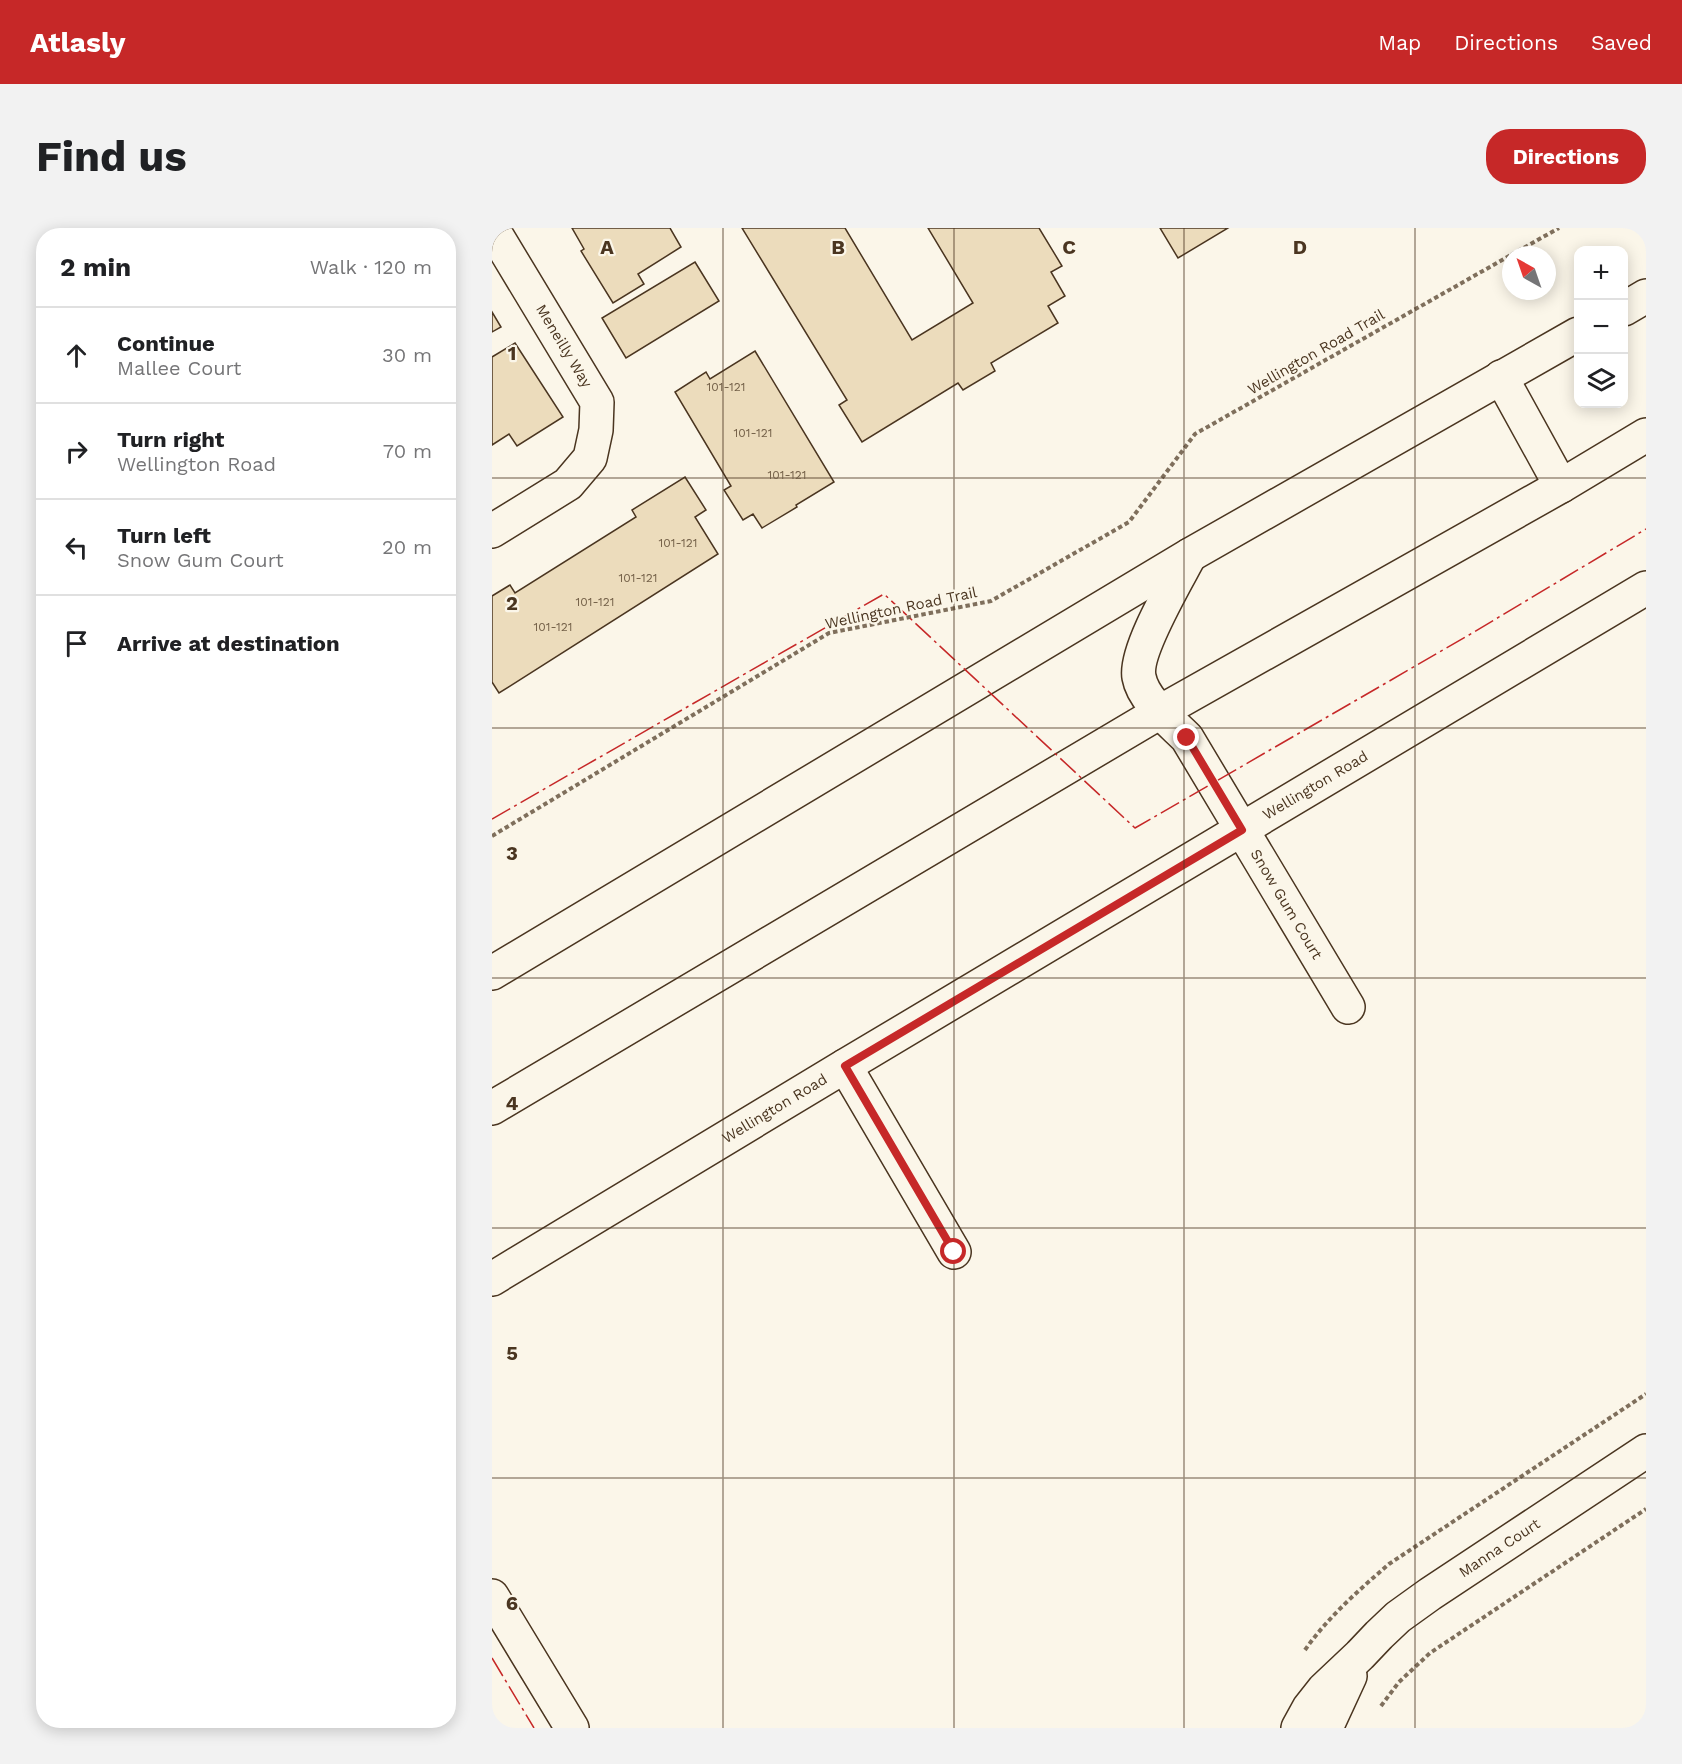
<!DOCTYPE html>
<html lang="en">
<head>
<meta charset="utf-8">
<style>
  body { margin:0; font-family:"Work Sans",sans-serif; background:#f2f2f2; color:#202124 }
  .controls { position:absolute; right:18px; top:18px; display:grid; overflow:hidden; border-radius:12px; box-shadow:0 3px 15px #0003 }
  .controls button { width:54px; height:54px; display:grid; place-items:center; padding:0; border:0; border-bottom:2px solid #e0e0e0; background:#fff; color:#202124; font:30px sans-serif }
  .compass { position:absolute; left:1010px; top:18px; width:54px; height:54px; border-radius:50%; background:#fff; box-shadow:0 3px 15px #0003; rotate:320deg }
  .stop { position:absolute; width:18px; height:18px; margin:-14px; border:4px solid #c62828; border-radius:50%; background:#fff }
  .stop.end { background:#c62828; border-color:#fff; box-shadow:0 2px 6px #0008 }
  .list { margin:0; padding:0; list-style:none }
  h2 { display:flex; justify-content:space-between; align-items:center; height:78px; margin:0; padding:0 24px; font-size:26px }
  h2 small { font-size:20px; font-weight:400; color:#757577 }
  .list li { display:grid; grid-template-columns:39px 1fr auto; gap:18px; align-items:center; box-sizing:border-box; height:96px; padding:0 24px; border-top:2px solid #e0e0e0 }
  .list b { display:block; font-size:22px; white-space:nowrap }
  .list p { margin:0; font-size:20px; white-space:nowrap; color:#757577 }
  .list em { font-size:20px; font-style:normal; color:#757577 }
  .icon { flex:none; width:33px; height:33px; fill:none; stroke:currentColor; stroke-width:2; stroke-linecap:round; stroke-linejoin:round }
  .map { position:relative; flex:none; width:1154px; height:1500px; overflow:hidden; border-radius:24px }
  header { display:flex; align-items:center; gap:36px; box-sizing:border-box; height:84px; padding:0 30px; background:#c62828; color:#fff }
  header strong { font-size:28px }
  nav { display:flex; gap:33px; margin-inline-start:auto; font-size:21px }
  .intro { display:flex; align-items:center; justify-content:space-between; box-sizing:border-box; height:144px; padding:0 36px }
  h1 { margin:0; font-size:42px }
  .button { padding:15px 27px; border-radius:24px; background:#c62828; color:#fff; font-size:21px; font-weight:700 }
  main { display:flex; gap:36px; padding:0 36px }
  aside { flex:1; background:#fff; border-radius:24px; box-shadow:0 3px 15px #0003 }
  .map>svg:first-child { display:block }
  .building { fill:#ecdcbc; stroke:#4a3520; stroke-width:1.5 }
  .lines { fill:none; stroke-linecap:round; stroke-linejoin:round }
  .minor-casing { stroke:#4a3520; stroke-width:36 }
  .highway-casing { stroke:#4a3520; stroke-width:36 }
  .path { stroke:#7f6f5c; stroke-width:4; stroke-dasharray:4.5 3; stroke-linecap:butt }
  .minor { stroke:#fbf6e9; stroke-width:33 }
  .highway { stroke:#fbf6e9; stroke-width:33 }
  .power { stroke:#c62828; stroke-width:1.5; stroke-dasharray:21 4.5 3 4.5; stroke-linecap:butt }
  .route { stroke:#c62828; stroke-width:8 }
  .grid { fill:none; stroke:#4a3520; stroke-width:1.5; stroke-opacity:0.55 }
  .labels { text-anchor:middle; stroke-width:4.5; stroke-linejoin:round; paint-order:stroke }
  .number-label { font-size:12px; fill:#725f47 }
  .street-label { font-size:15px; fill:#4a3520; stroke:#fbf6e9 }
  .grid-label { font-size:20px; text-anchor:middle; font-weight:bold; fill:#4a3520; stroke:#fbf6e9; stroke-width:4.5; stroke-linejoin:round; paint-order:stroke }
</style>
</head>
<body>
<header>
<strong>Atlasly</strong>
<nav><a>Map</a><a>Directions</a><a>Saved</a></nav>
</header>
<div class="intro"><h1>Find us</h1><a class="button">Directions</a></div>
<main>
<aside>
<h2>2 min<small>Walk · 120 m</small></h2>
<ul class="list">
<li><svg class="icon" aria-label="ahead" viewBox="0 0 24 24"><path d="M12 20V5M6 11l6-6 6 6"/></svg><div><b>Continue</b><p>Mallee Court</p></div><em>30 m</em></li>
<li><svg class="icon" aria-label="right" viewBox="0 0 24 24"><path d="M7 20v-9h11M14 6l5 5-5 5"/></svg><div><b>Turn right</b><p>Wellington Road</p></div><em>70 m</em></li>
<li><svg class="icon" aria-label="left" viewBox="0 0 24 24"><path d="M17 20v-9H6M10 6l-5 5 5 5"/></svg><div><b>Turn left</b><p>Snow Gum Court</p></div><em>20 m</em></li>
<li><svg class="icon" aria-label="arrive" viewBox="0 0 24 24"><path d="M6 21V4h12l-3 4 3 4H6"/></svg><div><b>Arrive at destination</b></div></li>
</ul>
</aside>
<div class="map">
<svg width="1154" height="1500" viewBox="0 0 1154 1500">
  <rect width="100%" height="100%" fill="#fbf6e9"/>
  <!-- building -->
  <g class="building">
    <path d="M 80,0 L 178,0 L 189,19 L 146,46 L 152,56 L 121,75 L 89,23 L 92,21 Z"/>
    <path d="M 250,0 L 353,0 L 420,112 L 481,75 L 436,0 L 547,0 L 570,38 L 559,44 L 573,68 L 556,78 L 566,95 L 499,135 L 503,143 L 471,162 L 466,155 L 370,214 L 347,177 L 355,172 Z"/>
    <path d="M 668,0 L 736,0 L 686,30 Z"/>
    <path d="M 203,34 L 227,73 L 134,130 L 110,90 Z"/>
    <path d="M 0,84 L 9,99 L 0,104 Z"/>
    <path d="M 23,115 L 71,189 L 25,218 L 17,206 L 0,217 L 0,129 Z"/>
    <path d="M 263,123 L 342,254 L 304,277 L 305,279 L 270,300 L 261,286 L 251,292 L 232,262 L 239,258 L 183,164 L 214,144 L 218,151 Z"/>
    <path d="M 193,249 L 214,282 L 203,289 L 226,326 L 7,465 L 0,454 L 0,368 L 18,357 L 23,365 L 144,289 L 140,282 Z"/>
  </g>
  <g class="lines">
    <defs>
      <g id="minor">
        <path d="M 0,303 L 76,256 L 98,230 L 104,202 L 105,174 L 0,0"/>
        <path id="s1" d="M 698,327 C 685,352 642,423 647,449 C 651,472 679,494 695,510 L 856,779"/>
        <path d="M 353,838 L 462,1024"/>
        <path id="s2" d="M 0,1051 L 353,838 L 1154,360"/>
        <path d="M 0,1368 L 80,1500"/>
        <path id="s3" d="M 806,1500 L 817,1480 L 832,1461 L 868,1427 L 887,1407 L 906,1389 L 938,1366 L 1154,1223"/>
        <path d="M 834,1500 L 858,1448"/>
      </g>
      <g id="highway">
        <path d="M 1132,81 L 1154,68"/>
        <path d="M 1009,149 L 1069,258"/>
        <path d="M 0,745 L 698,327 L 1086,106"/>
        <path d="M 0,880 L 668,484 L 1069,258 L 1154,207"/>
      </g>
    </defs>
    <!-- minor casing -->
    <use href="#minor" class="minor-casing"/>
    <!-- highway casing -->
    <use href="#highway" class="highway-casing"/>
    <!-- path -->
    <g class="path">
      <path d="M 1019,27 L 1067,0"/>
      <path d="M 0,608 L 337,405 L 499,373 L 637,294 L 703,206 L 1019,27"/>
      <path d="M 813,1422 C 836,1389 867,1362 897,1336 L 1154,1166"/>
      <path d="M 889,1478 L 907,1454 L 938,1425 L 1154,1281"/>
    </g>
    <!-- minor -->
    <use href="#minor" class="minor"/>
    <!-- highway -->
    <use href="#highway" class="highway"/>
    <!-- power -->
    <g class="power">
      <path d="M 0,591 L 392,366 L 643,600 L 977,407 L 1154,301"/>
      <path d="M 0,1430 L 42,1500"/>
    </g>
  </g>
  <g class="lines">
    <!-- route -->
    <path class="route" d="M 462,1024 L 353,838 L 750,602 L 695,510"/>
  </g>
  <!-- grid -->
  <path class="grid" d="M 231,0 L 231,1500M 462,0 L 462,1500M 692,0 L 692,1500M 923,0 L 923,1500M 0,250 L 1154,250M 0,500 L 1154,500M 0,750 L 1154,750M 0,1000 L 1154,1000M 0,1250 L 1154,1250"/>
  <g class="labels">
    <!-- number labels -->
    <g class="number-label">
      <text x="234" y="163">101-121</text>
      <text x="261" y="209">101-121</text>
      <text x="295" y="251">101-121</text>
      <text x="186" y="319">101-121</text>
      <text x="146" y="354">101-121</text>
      <text x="103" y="378">101-121</text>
      <text x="61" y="403">101-121</text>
    </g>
    <!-- street labels -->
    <g class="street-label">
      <text transform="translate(72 118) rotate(59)" y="5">Meneilly Way</text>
      <text transform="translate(824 124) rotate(-30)" y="5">Wellington Road Trail</text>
      <text transform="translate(409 380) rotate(-12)" y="5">Wellington Road Trail</text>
      <text dy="5" stroke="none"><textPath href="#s2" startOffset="960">Wellington Road</textPath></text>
      <text dy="5" stroke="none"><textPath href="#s1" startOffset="406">Snow Gum Court</textPath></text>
      <text dy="5" stroke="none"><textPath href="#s2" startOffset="330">Wellington Road</textPath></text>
      <text dy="5" stroke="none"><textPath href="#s3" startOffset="273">Manna Court</textPath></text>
    </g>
  </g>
  <g class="grid-label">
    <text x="115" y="26">A</text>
    <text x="346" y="26">B</text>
    <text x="577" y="26">C</text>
    <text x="808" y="26">D</text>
    <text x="20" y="132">1</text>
    <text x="20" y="382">2</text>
    <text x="20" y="632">3</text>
    <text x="20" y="882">4</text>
    <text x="20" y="1132">5</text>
    <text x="20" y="1382">6</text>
  </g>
</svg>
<div class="controls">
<button>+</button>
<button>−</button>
<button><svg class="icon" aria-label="layers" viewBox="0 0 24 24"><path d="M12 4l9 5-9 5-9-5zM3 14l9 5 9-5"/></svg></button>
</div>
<svg class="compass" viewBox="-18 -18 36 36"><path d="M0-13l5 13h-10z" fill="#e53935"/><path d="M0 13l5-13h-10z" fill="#757577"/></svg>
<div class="stop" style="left:462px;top:1024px"></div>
<div class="stop end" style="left:695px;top:510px"></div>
</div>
</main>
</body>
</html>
